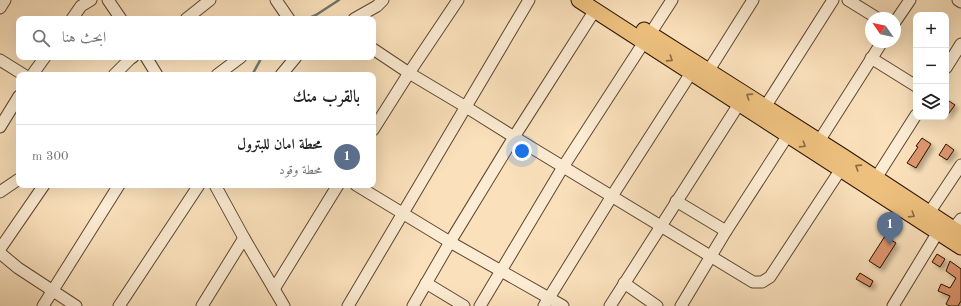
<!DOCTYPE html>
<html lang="ar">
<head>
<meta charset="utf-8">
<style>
  body { margin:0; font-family:"Old Standard TT",Amiri,serif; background:#f2f2f2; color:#222; direction:rtl }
  .controls { position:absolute; right:12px; top:12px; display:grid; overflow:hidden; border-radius:8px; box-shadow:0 4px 16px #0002 }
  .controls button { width:36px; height:36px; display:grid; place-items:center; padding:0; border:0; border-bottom:1px solid #e0e0e0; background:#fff; color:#222; font:20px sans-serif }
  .compass { position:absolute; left:865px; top:12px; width:36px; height:36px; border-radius:50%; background:#fff; box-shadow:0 4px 16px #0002; rotate:304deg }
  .you { position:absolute; left:522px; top:151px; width:14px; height:14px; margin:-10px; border:3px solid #fff; border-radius:50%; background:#1a73e8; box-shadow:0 0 0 6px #1a73e833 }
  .badge { display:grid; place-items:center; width:26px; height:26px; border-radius:50%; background:#8f2418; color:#fff; font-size:13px; font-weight:700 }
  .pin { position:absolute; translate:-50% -33px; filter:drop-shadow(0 1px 2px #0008) }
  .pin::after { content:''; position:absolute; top:21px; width:14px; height:12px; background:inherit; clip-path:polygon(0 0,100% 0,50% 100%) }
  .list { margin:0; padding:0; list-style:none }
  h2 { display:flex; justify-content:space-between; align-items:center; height:52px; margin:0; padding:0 16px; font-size:17px }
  h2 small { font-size:13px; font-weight:400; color:#767676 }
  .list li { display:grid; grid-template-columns:26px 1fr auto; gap:12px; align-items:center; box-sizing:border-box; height:64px; padding:0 16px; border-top:1px solid #e0e0e0 }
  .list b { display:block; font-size:15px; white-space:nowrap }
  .list p { margin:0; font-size:13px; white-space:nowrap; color:#767676 }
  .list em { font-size:13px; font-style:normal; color:#767676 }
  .icon { flex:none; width:22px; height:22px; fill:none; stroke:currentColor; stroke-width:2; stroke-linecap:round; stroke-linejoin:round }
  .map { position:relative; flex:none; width:961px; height:306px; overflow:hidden; direction:ltr }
  .search { position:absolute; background:#fff; box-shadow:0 4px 16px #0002; left:16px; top:16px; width:360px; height:44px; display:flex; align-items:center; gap:10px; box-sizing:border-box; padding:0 14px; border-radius:8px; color:#767676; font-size:15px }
  .panel { position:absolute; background:#fff; box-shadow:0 4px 16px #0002; left:16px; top:72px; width:360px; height:116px; border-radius:8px; direction:rtl }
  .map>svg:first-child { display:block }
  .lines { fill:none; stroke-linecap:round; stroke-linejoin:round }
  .stream { stroke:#71786d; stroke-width:2.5 }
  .building { fill:#df976f; stroke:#2b1200; filter:url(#shadow) }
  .minor-casing { stroke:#5f462f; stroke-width:13 }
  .major-casing { stroke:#2b1200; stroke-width:17 }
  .minor { stroke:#fcecd3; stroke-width:11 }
  .major { stroke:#edc07e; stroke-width:15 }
  .oneway { stroke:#8c693f }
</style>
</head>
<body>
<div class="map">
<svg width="961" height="306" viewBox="0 0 961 306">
  <defs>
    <filter id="shadow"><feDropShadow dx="3.5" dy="3.5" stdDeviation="2" flood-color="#0004"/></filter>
  </defs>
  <rect width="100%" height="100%" fill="#fae1bc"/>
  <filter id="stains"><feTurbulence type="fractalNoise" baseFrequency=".005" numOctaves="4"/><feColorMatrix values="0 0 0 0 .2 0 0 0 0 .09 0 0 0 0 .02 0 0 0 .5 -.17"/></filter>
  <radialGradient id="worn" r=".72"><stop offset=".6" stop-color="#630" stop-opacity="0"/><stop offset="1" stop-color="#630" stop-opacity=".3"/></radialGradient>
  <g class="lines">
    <!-- stream -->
    <g class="stream">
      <path d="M 307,19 L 316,15 L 339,0"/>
      <path d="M 252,75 L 262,57"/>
    </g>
  </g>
  <!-- building -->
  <g class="building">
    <path d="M 946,99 L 955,105 L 946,117 Z"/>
    <path d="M 922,138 L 931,144 L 916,168 L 907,163 L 918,147 L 916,146 Z"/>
    <path d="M 946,144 L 954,150 L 947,160 L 939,155 Z"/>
    <path d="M 885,236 L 896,243 L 880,268 L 869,261 Z"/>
    <path d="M 937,254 L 945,259 L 940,267 L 932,262 Z"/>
    <path d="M 950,261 L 961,269 L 961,301 L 958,306 L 949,306 L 946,304 L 950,296 L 938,291 L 941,284 L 950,288 L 956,278 L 946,271 Z"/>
    <path d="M 860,273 L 873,281 L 870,287 L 856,279 Z"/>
  </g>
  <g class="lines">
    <defs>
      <g id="minor">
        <path d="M 108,0 L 121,19"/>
        <path d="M 276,0 L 289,19"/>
        <path d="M 848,0 L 877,18"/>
        <path d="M 958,0 L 961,2"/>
        <path d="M 0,8 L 5,0"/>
        <path d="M 72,19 L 81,6 L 91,0"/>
        <path d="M 186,19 L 210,0"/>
        <path d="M 354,19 L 377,6 L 383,0"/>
        <path d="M 895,22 L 910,0"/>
        <path d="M 650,34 L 672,0"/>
        <path d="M 373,49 L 409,73 L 466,107 L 514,137 L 753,282 L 762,282 L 770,277 L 841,169"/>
        <path d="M 146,57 L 157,75"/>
        <path d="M 871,58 L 916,86"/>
        <path d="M 0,60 L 24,75"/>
        <path d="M 946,68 L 961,44"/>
        <path d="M 709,70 L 753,0"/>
        <path d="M 32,75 L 45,57"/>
        <path d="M 114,75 L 130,59 L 133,57"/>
        <path d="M 217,75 L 241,57"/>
        <path d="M 281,75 L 296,57"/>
        <path d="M 765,107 L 833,0"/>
        <path d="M 0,127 L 19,96"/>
        <path d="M 373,130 L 409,73 L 458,0"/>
        <path d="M 819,141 L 882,42"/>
        <path d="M 876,178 L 916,115"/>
        <path d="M 215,185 L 244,238 L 284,306"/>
        <path d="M 356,185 L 450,242 L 563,306"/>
        <path d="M 0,192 L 19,179"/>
        <path d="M 676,201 L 726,231"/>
        <path d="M 929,213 L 961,165"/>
        <path d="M 953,229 L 961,219"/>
        <path d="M 0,249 L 44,185"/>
        <path d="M 0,253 L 18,268 L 76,306"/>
        <path d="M 426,283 L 464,306"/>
        <path d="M 624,283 L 657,306"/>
        <path d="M 274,289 L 338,185"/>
        <path d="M 43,306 L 119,185"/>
        <path d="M 119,306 L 199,185"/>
        <path d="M 202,306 L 244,238"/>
        <path d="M 348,306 L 529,0"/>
        <path d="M 413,306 L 450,242 L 514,137 L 595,10"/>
        <path d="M 480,306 L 563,167 L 644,42"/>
        <path d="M 544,306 L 612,196 L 691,73"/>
        <path d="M 610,306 L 739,104"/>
        <path d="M 681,306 L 726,231 L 788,135"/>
        <path d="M 893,306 L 938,232"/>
      </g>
      <g id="major">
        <path d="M 579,0 L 961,247"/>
        <path d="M 644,30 L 844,157 L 961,234"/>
      </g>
    </defs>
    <!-- minor casing -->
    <use href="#minor" class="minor-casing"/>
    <!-- major casing -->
    <use href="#major" class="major-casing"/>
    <!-- minor -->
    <use href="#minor" class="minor"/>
    <!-- major -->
    <use href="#major" class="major"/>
  </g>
  <!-- one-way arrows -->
  <defs><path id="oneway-chevron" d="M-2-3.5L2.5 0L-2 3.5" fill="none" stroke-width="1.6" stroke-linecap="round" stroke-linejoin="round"/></defs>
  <g class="oneway">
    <use href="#oneway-chevron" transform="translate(670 59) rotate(33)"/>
    <use href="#oneway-chevron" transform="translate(749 96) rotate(-147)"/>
    <use href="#oneway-chevron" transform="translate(803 145) rotate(32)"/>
    <use href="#oneway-chevron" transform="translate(858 167) rotate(-147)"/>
    <use href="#oneway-chevron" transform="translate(912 215) rotate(32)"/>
  </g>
  <rect width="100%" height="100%" filter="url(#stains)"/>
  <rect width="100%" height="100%" fill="url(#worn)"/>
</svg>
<div class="controls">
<button>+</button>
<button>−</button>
<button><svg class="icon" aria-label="layers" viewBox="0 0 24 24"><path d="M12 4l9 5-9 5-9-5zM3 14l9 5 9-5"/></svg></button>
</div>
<svg class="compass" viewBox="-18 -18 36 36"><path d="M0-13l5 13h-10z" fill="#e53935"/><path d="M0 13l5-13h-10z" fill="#767676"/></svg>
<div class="you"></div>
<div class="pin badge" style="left:890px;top:245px;background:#5c6f8a">1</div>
<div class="search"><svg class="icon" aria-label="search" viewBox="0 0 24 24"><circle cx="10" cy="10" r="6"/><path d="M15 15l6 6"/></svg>ابحث هنا</div>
<section class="panel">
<h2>بالقرب منك<small></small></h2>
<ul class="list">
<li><span class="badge" style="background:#5c6f8a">1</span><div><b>محطة امان للبترول</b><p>محطة وقود</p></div><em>300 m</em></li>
</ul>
</section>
</div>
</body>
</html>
